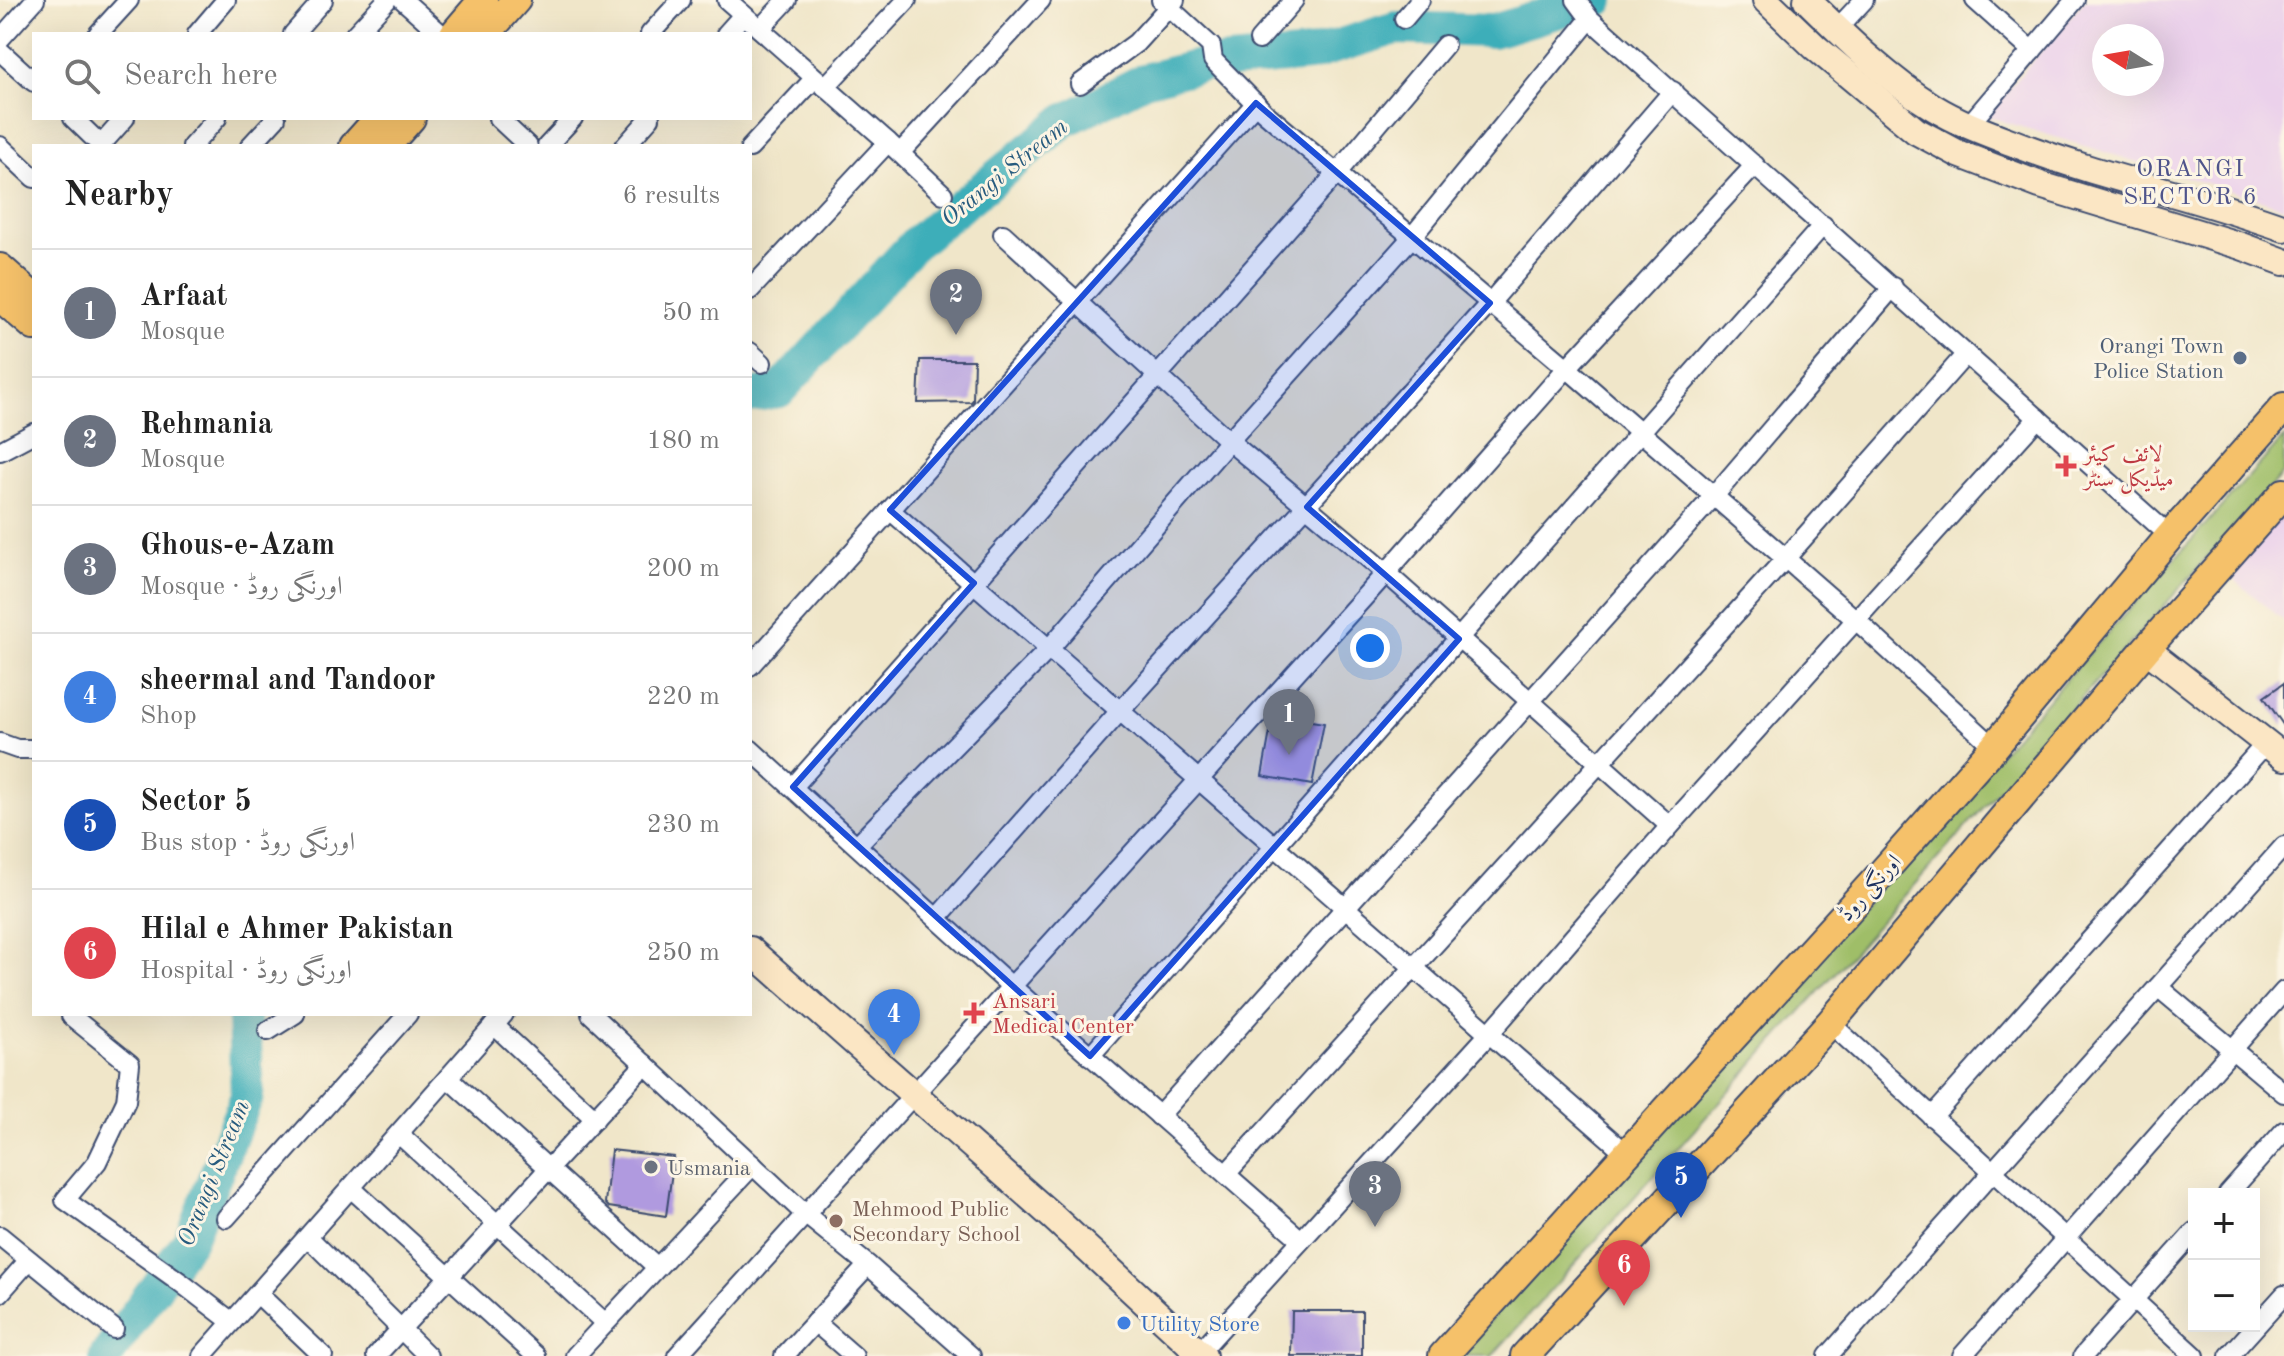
<!DOCTYPE html>
<html lang="en">
<head>
<meta charset="utf-8">
<style>
  body { margin:0; font-family:"Old Standard TT",Amiri,serif; background:#f6f6f6; color:#222 }
  .controls { position:absolute; right:24px; bottom:24px; display:grid; overflow:hidden; border-radius:0px; box-shadow:0 8px 32px #0002 }
  .controls button { width:72px; height:72px; display:grid; place-items:center; padding:0; border:0; border-bottom:2px solid #e0e0e0; background:#fff; color:#222; font:40px sans-serif }
  .compass { position:absolute; left:2092px; top:24px; width:72px; height:72px; border-radius:50%; background:#fff; box-shadow:0 8px 32px #0002; rotate:281deg }
  .you { position:absolute; left:1370px; top:648px; width:28px; height:28px; margin:-20px; border:6px solid #fff; border-radius:50%; background:#1a73e8; box-shadow:0 0 0 12px #1a73e833 }
  .badge { display:grid; place-items:center; width:52px; height:52px; border-radius:50%; background:#111827; color:#fff; font-size:26px; font-weight:700 }
  .pin { position:absolute; translate:-50% -66px; filter:drop-shadow(0 2px 4px #0008) }
  .pin::after { content:''; position:absolute; top:42px; width:28px; height:24px; background:inherit; clip-path:polygon(0 0,100% 0,50% 100%) }
  .list { margin:0; padding:0; list-style:none }
  h2 { display:flex; justify-content:space-between; align-items:center; height:104px; margin:0; padding:0 32px; font-size:34px }
  h2 small { font-size:26px; font-weight:400; color:#767676 }
  .list li { display:grid; grid-template-columns:52px 1fr auto; gap:24px; align-items:center; box-sizing:border-box; height:128px; padding:0 32px; border-top:2px solid #e0e0e0 }
  .list b { display:block; font-size:30px; white-space:nowrap }
  .list p { margin:0; font-size:26px; white-space:nowrap; color:#767676 }
  .list em { font-size:26px; font-style:normal; color:#767676 }
  .icon { flex:none; width:44px; height:44px; fill:none; stroke:currentColor; stroke-width:2; stroke-linecap:round; stroke-linejoin:round }
  .map { position:relative; flex:none; width:2284px; height:1356px; overflow:hidden }
  .search { position:absolute; background:#fff; box-shadow:0 8px 32px #0002; left:32px; top:32px; width:720px; height:88px; display:flex; align-items:center; gap:20px; box-sizing:border-box; padding:0 28px; border-radius:0px; color:#767676; font-size:30px }
  .panel { position:absolute; background:#fff; box-shadow:0 8px 32px #0002; left:32px; top:144px; width:720px; height:872px; border-radius:0px }
  .map>svg:first-child { display:block }
  .built { fill:#ebd1eb; fill-rule:evenodd }
  .green { fill:#9fbe67; stroke:#5d7662; stroke-width:2 }
  .lines { fill:none; stroke-linecap:round; stroke-linejoin:round }
  .river { stroke:#3eaeb9; stroke-width:34 }
  .building { fill:#b09adf }
  .street-casing { stroke:#3b4a6e; stroke-width:22 }
  .secondary-casing { stroke:#3b4a6e; stroke-width:30 }
  .primary-casing { stroke:#3b4a6e; stroke-width:32 }
  .street { stroke:#fff; stroke-width:18 }
  .secondary { stroke:#fbe6c4; stroke-width:26 }
  .primary { stroke:#f5c16b; stroke-width:28 }
  .marked { fill:#1d4ed8; fill-opacity:0.2; stroke:#1d4ed8; stroke-width:6; stroke-linejoin:round }
  .service-dot { fill:#5c6f8a; stroke:#fcf5e5; stroke-width:3 }
  .health-dot { fill:#e0444e; stroke:#fcf5e5; stroke-width:3 }
  .worship-dot { fill:#6b7280; stroke:#fcf5e5; stroke-width:3 }
  .education-dot { fill:#8d6e63; stroke:#fcf5e5; stroke-width:3 }
  .shop-dot { fill:#3f7fe0; stroke:#fcf5e5; stroke-width:3 }
  .labels { text-anchor:middle; stroke-width:6; stroke-linejoin:round; paint-order:stroke }
  .service-label { font-size:22px; fill:#4e5e75; stroke:#fcf5e5; text-anchor:end }
  .health-label { font-size:22px; fill:#be3a42; stroke:#fcf5e5; text-anchor:start }
  .street-label { font-size:22px; fill:#1b2f5e; stroke:#fcf5e5 }
  .worship-label { font-size:22px; fill:#5b616d; stroke:#fcf5e5; text-anchor:start }
  .education-label { font-size:22px; fill:#785e54; stroke:#fcf5e5; text-anchor:start }
  .shop-label { font-size:22px; fill:#366cbe; stroke:#fcf5e5; text-anchor:start }
  .neighbourhood-label { font-size:24px; letter-spacing:2px; fill:#4f548b; stroke:#fcf5e5 }
  .water-label { font-size:24px; font-style:italic; fill:#275b7e; stroke:#fcf5e5 }
</style>
</head>
<body>
<div class="map">
<svg width="2284" height="1356" viewBox="0 0 2284 1356">
  <rect width="100%" height="100%" fill="#fcf5e5"/>
  <filter id="ink" filterUnits="userSpaceOnUse"><feTurbulence type="fractalNoise" baseFrequency=".0125" numOctaves="2"/><feDisplacementMap in="SourceGraphic" scale="16" xChannelSelector="R" yChannelSelector="G"/><feConvolveMatrix kernelMatrix="1 2 1 2 8 2 1 2 1" color-interpolation-filters="sRGB"/></filter>
  <filter id="wash" filterUnits="userSpaceOnUse"><feTurbulence type="fractalNoise" baseFrequency=".006" numOctaves="4" result="noise"/><feDisplacementMap in="SourceGraphic" scale="32" xChannelSelector="R" yChannelSelector="G"/><feGaussianBlur stdDeviation="1.8" result="paint"/><feColorMatrix in="noise" values="0 0 0 0 0 0 0 0 0 0 0 0 0 0 0 0 0 1.4 0 .05"/><feComposite in="paint" operator="in"/></filter>
  <g filter="url(#wash)">
    <rect width="100%" height="100%" fill="#f0e6c9"/>
    <!-- built -->
    <g class="built">
      <path d="M 2085,0 L 2284,0 L 2284,207 L 1986,116 ZM 2104,36 L 2152,36 L 2152,84 L 2104,84 Z"/>
      <path d="M 2284,493 L 2284,621 L 2219,567 Z"/>
    </g>
    <!-- green -->
    <path class="green" d="M 2284,437 L 2284,472 L 1492,1356 L 1458,1356 Z"/>
    <g class="lines">
      <!-- river -->
      <g class="river">
        <path d="M 750,396 L 779,391 L 914,244 L 1064,121 L 1144,80 L 1207,64 L 1309,55 L 1396,28 L 1493,31 L 1598,0"/>
        <path d="M 106,1356 L 190,1239 L 247,1096 L 244,1014"/>
      </g>
    </g>
    <g id="blocks">
      <!-- building -->
      <g class="building">
        <path d="M 920,360 L 974,360 L 973,400 L 971,402 L 918,403 Z"/>
        <path d="M 2284,683 L 2284,726 L 2264,697 Z"/>
        <path d="M 1273,715 L 1324,723 L 1312,785 L 1262,776 Z"/>
        <path d="M 611,1150 L 674,1157 L 666,1216 L 609,1207 L 605,1203 Z"/>
        <path d="M 1292,1311 L 1362,1311 L 1362,1356 L 1291,1356 Z"/>
      </g>
    </g>
  </g>
  <g filter="url(#ink)">
    <use href="#blocks" fill-opacity="0" stroke="#3b4a6e" stroke-width="2"/>
    <g class="lines">
      <defs>
        <g id="street">
          <path d="M 403,0 L 441,34"/>
          <path d="M 727,0 L 888,142 L 943,194"/>
          <path d="M 1161,0 L 1211,46 L 1213,60 L 1264,112 L 1567,368 L 1856,620 L 1994,747"/>
          <path d="M 1576,0 L 1590,19 L 2170,536"/>
          <path d="M 1975,0 L 2032,51"/>
          <path d="M 1404,19 L 1420,0"/>
          <path d="M 760,29 L 787,0"/>
          <path d="M 1837,29 L 1864,0"/>
          <path d="M 98,34 L 129,0"/>
          <path d="M 197,34 L 226,0"/>
          <path d="M 293,34 L 323,0"/>
          <path d="M 355,34 L 387,0"/>
          <path d="M 650,34 L 681,0"/>
          <path d="M 726,34 L 743,15"/>
          <path d="M 0,39 L 35,0"/>
          <path d="M 1259,40 L 1294,0"/>
          <path d="M 0,51 L 34,82"/>
          <path d="M 1080,84 L 1136,43 L 1175,0"/>
          <path d="M 825,87 L 907,0"/>
          <path d="M 73,118 L 102,146"/>
          <path d="M 498,118 L 528,146"/>
          <path d="M 1968,126 L 2075,0"/>
          <path d="M 101,145 L 125,118"/>
          <path d="M 0,146 L 34,178"/>
          <path d="M 192,146 L 217,118"/>
          <path d="M 250,146 L 276,118"/>
          <path d="M 547,146 L 573,118"/>
          <path d="M 625,146 L 650,118"/>
          <path d="M 750,148 L 814,79"/>
          <path d="M 900,153 L 1041,0"/>
          <path d="M 1003,234 L 1229,441 L 1386,573 L 1670,826"/>
          <path d="M 750,290 L 888,142"/>
          <path d="M 750,352 L 762,363"/>
          <path d="M 0,451 L 34,433"/>
          <path d="M 890,510 L 1627,1154"/>
          <path d="M 750,666 L 1256,103"/>
          <path d="M 0,743 L 17,749 L 34,749"/>
          <path d="M 750,749 L 1011,986 L 1301,1240"/>
          <path d="M 793,787 L 1337,173 L 1445,45"/>
          <path d="M 857,845 L 1049,649 L 1229,441 L 1412,237 L 1590,19"/>
          <path d="M 937,918 L 1120,711 L 1490,303 L 1673,91"/>
          <path d="M 2158,987 L 2284,1093"/>
          <path d="M 73,1014 L 71,1016 L 130,1064 L 126,1101 L 97,1162 L 65,1200 L 180,1282 L 232,1322"/>
          <path d="M 591,1014 L 805,1214 L 868,1265 L 971,1356"/>
          <path d="M 1830,1023 L 2195,1356"/>
          <path d="M 494,1025 L 595,1119"/>
          <path d="M 268,1031 L 295,1014"/>
          <path d="M 1090,1056 L 1823,225"/>
          <path d="M 448,1078 L 657,1267"/>
          <path d="M 1159,1116 L 1714,496 L 1893,287"/>
          <path d="M 1932,1117 L 2267,742"/>
          <path d="M 399,1134 L 605,1323"/>
          <path d="M 1226,1174 L 1785,559 L 1966,354"/>
          <path d="M 351,1188 L 536,1356"/>
          <path d="M 2228,1194 L 2284,1131"/>
          <path d="M 226,1218 L 408,1014"/>
          <path d="M 0,1236 L 114,1329"/>
          <path d="M 308,1237 L 428,1356"/>
          <path d="M 0,1293 L 29,1260"/>
          <path d="M 258,1294 L 323,1356"/>
          <path d="M 815,1322 L 854,1356"/>
          <path d="M 202,1356 L 504,1014"/>
          <path d="M 376,1356 L 645,1064"/>
          <path d="M 575,1356 L 753,1165"/>
          <path d="M 677,1356 L 1386,573 L 1567,368 L 1755,165"/>
          <path d="M 784,1356 L 868,1265"/>
          <path d="M 1196,1356 L 1489,1034 L 1670,826 L 2038,418"/>
          <path d="M 1828,1356 L 2284,846"/>
          <path d="M 1962,1356 L 2284,991"/>
          <path d="M 2083,1356 L 2194,1232"/>
          <path d="M 2229,1356 L 2284,1295"/>
        </g>
        <g id="secondary">
          <path d="M 1766,0 L 1815,47 L 1916,131 L 1959,154 L 2040,185 L 2241,246 L 2284,262"/>
          <path d="M 1807,0 C 1846,38 1886,78 1933,107 C 1959,123 1987,133 2016,144 C 2104,178 2196,196 2284,228"/>
          <path d="M 2146,649 L 2284,757"/>
          <path d="M 750,950 L 1053,1217 L 1203,1356"/>
        </g>
        <g id="primary">
          <path d="M 454,34 L 483,0"/>
          <path d="M 486,34 L 516,0"/>
          <path d="M 354,146 L 379,118"/>
          <path d="M 386,146 L 411,118"/>
          <path d="M 0,268 L 34,298"/>
          <path d="M 0,297 L 34,326"/>
          <path d="M 1443,1356 L 1882,873 L 1994,747 L 2170,536 L 2284,407"/>
          <path d="M 1525,1356 L 1830,1023 L 2146,649 L 2284,493"/>
        </g>
      </defs>
      <!-- street casing -->
      <use href="#street" class="street-casing"/>
      <!-- secondary casing -->
      <use href="#secondary" class="secondary-casing"/>
      <!-- primary casing -->
      <use href="#primary" class="primary-casing"/>
      <!-- street -->
      <use href="#street" class="street"/>
      <!-- secondary -->
      <use href="#secondary" class="secondary"/>
      <!-- primary -->
      <use href="#primary" class="primary"/>
    </g>
  </g>
  <!-- marked area -->
  <path class="marked" d="M 1256,103 L 1490,303 L 1307,507 L 1459,639 L 1090,1056 L 793,787 L 974,583 L 890,510 Z"/>
  <!-- markers -->
  <circle class="service-dot" cx="2240" cy="358" r="8"/>
  <g class="health-dot">
    <path d="M2062 454h8v8h8v8h-8v8h-8v-8h-8v-8h8z"/>
    <path d="M970 1001h8v8h8v8h-8v8h-8v-8h-8v-8h8z"/>
  </g>
  <circle class="worship-dot" cx="651" cy="1167" r="8"/>
  <circle class="education-dot" cx="836" cy="1221" r="8"/>
  <circle class="shop-dot" cx="1124" cy="1323" r="8"/>
  <g class="labels">
    <!-- service labels -->
    <g class="service-label">
      <text x="2224" y="353">Orangi Town<tspan x="2224" dy="25">Police Station</tspan></text>
    </g>
    <!-- health labels -->
    <g class="health-label">
      <text x="2084" y="461">لائف کیئر<tspan x="2084" dy="25">میڈیکل سنٹر</tspan></text>
      <text x="992" y="1008">Ansari<tspan x="992" dy="25">Medical Center</tspan></text>
    </g>
    <!-- street labels -->
    <g class="street-label">
      <text transform="translate(1869 887) rotate(-48)" y="8">اورنگی روڈ</text>
    </g>
    <!-- worship labels -->
    <g class="worship-label">
      <text x="667" y="1175">Usmania</text>
    </g>
    <!-- education labels -->
    <g class="education-label">
      <text x="852" y="1216">Mehmood Public<tspan x="852" dy="25">Secondary School</tspan></text>
    </g>
    <!-- shop labels -->
    <g class="shop-label">
      <text x="1140" y="1331">Utility Store</text>
    </g>
    <!-- neighbourhood labels -->
    <g class="neighbourhood-label">
      <text x="2191" y="176">ORANGI<tspan x="2191" dy="28">SECTOR 6</tspan></text>
    </g>
    <!-- water labels -->
    <g class="water-label">
      <text transform="translate(1004 172) rotate(-39)" y="8">Orangi Stream</text>
      <text transform="translate(213 1173) rotate(-68)" y="8">Orangi Stream</text>
    </g>
  </g>
</svg>
<div class="controls">
<button>+</button>
<button>−</button>
</div>
<svg class="compass" viewBox="-18 -18 36 36"><path d="M0-13l5 13h-10z" fill="#e53935"/><path d="M0 13l5-13h-10z" fill="#767676"/></svg>
<div class="you"></div>
<div class="pin badge" style="left:1289px;top:755px;background:#6b7280">1</div>
<div class="pin badge" style="left:956px;top:335px;background:#6b7280">2</div>
<div class="pin badge" style="left:1375px;top:1227px;background:#6b7280">3</div>
<div class="pin badge" style="left:894px;top:1055px;background:#3f7fe0">4</div>
<div class="pin badge" style="left:1681px;top:1218px;background:#1a4fb4">5</div>
<div class="pin badge" style="left:1624px;top:1306px;background:#e0444e">6</div>
<div class="search"><svg class="icon" aria-label="search" viewBox="0 0 24 24"><circle cx="10" cy="10" r="6"/><path d="M15 15l6 6"/></svg>Search here</div>
<section class="panel">
<h2>Nearby<small>6 results</small></h2>
<ul class="list">
<li><span class="badge" style="background:#6b7280">1</span><div><b>Arfaat</b><p>Mosque</p></div><em>50 m</em></li>
<li><span class="badge" style="background:#6b7280">2</span><div><b>Rehmania</b><p>Mosque</p></div><em>180 m</em></li>
<li><span class="badge" style="background:#6b7280">3</span><div><b>Ghous-e-Azam</b><p>Mosque · اورنگی روڈ</p></div><em>200 m</em></li>
<li><span class="badge" style="background:#3f7fe0">4</span><div><b>sheermal and Tandoor</b><p>Shop</p></div><em>220 m</em></li>
<li><span class="badge" style="background:#1a4fb4">5</span><div><b>Sector 5</b><p>Bus stop · اورنگی روڈ</p></div><em>230 m</em></li>
<li><span class="badge" style="background:#e0444e">6</span><div><b>Hilal e Ahmer Pakistan</b><p>Hospital · اورنگی روڈ</p></div><em>250 m</em></li>
</ul>
</section>
</div>
</body>
</html>
